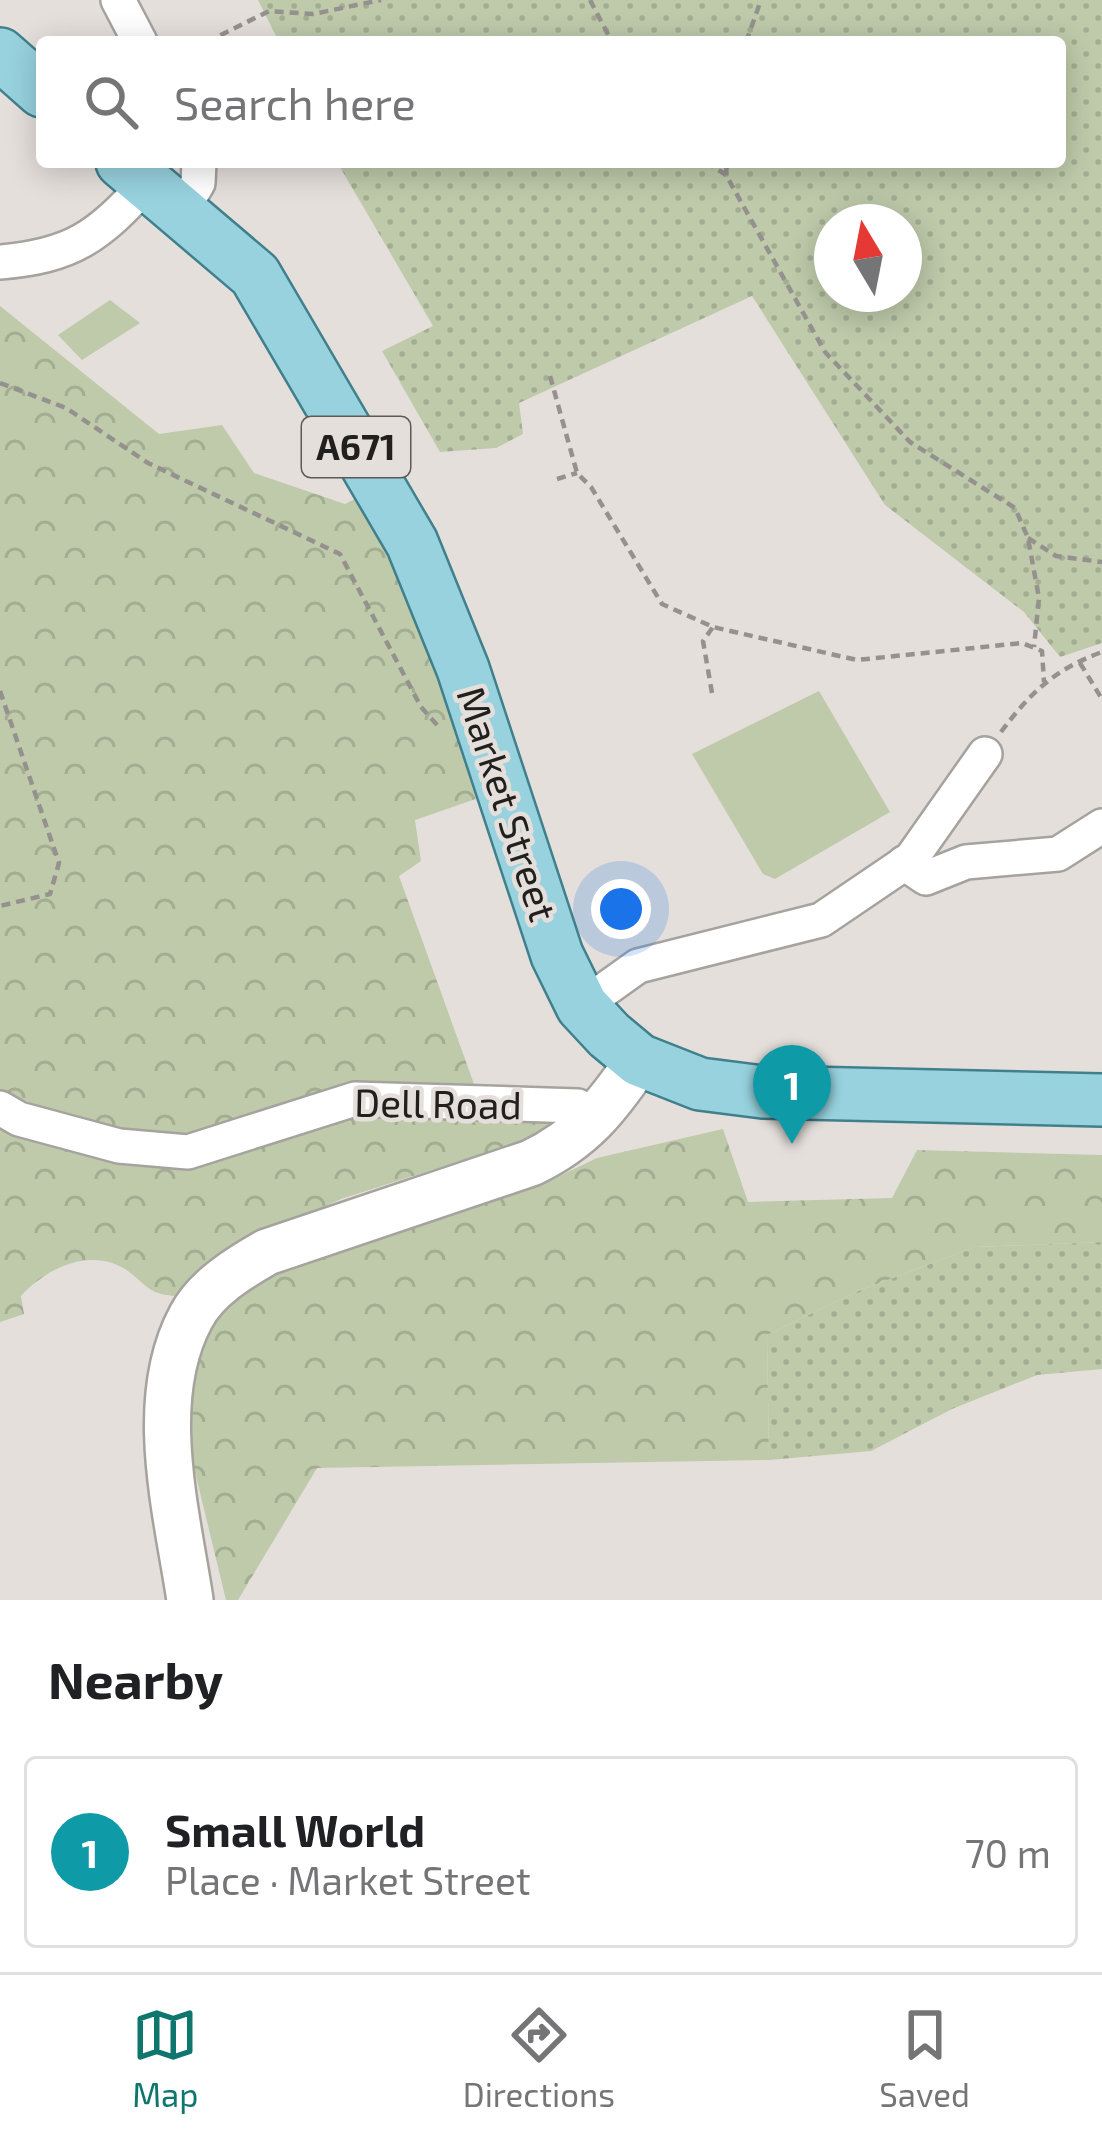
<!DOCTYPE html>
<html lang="en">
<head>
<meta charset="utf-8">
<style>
  body { margin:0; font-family:"Exo 2",sans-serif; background:#f2f2f2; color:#202124 }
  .compass { position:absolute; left:814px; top:204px; width:108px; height:108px; border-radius:50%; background:#fff; box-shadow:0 6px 30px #0003; rotate:350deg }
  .you { position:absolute; left:621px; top:909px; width:42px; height:42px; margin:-30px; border:9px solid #fff; border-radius:50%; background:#1a73e8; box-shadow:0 0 0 18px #1a73e833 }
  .badge { display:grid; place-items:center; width:78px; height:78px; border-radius:50%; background:#0f766e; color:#fff; font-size:39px; font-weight:700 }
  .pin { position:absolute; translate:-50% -99px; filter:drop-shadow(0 3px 6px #0008) }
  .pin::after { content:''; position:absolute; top:63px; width:42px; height:36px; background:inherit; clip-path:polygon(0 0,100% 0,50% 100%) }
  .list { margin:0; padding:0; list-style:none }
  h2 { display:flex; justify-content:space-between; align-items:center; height:156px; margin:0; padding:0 48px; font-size:51px }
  h2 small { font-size:39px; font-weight:400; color:#757577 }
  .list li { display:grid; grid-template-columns:78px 1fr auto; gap:36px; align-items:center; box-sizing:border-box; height:192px; margin:0 24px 24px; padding:0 24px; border:3px solid #e0e0e0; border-radius:12px }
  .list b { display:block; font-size:45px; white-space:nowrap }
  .list p { margin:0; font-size:39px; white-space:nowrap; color:#757577 }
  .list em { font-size:39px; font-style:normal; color:#757577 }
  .icon { flex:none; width:66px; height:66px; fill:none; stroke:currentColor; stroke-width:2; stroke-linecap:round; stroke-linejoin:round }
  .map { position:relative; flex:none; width:1102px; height:1600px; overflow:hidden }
  .search { position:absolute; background:#fff; box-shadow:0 6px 30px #0003; left:36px; right:36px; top:36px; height:132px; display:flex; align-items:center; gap:30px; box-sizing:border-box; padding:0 42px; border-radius:12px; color:#757577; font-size:45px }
  .sheet { height:372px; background:#fff }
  nav { display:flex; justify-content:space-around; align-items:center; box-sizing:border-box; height:168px; border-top:3px solid #e0e0e0; background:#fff; font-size:33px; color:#757577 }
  nav a { display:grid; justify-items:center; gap:6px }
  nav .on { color:#0f766e }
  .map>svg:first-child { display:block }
  .grass { fill:url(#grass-dots); fill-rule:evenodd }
  .forest { fill:url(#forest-crowns) }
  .park { fill:#becaaa }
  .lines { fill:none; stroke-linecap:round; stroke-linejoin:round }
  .street-casing { stroke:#a6a29e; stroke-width:38 }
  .secondary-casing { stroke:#a6a29e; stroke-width:50 }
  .primary-casing { stroke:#40808c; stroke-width:56 }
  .path { stroke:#94918e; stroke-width:4.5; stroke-dasharray:9 6; stroke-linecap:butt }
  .street { stroke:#fff; stroke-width:33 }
  .secondary { stroke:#fff; stroke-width:45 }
  .primary { stroke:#97d2de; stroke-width:51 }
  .labels { text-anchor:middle; stroke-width:9; stroke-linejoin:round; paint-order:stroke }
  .shield { fill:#e4dfdb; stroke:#5c5957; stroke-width:3 }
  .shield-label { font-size:36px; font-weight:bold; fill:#21201e }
  .street-label { font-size:39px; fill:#21201e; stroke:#e4dfdb }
</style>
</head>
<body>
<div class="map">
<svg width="1102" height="1600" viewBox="0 0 1102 1600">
  <defs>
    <pattern id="grass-dots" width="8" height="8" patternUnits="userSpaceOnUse" patternTransform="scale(3)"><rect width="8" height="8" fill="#becaaa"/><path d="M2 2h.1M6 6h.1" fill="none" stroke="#a3ad92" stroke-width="1.8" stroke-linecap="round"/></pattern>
    <pattern id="forest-crowns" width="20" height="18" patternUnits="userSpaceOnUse" patternTransform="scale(3)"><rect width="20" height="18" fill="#becaaa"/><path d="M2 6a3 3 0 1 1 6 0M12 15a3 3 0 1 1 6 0" fill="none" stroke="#a3ad92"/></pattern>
  </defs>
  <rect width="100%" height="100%" fill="#e4dfdb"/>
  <!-- grass -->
  <g class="grass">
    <path d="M 258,0 L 1102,0 L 1102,643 L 1060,657 L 1024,612 L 885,505 L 752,296 L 519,403 L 523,434 L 496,448 L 440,452 L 382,351 L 433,326 L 337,162 L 1060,162 L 1060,42 L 279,42 ZM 832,222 L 904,222 L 904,294 L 832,294 Z"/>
    <path d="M 1102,1242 L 1102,1369 L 1037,1375 L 952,1409 L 871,1451 L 769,1460 L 767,1335 L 858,1291 L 975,1247 Z"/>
  </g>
  <!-- forest -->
  <g class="forest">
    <path d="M 0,306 L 159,434 L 222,425 L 254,473 L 345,504 L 376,488 L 493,793 L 415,820 L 421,861 L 399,876 L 478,1095 L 194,1139 L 91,1130 L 0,1089 Z"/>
    <path d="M 0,1116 L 125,1157 L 337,1116 L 561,1116 L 526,1140 L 341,1199 L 225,1252 L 174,1296 C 152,1294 148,1288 133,1275 C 97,1244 48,1266 21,1296 L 24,1314 L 0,1322 Z"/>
    <path d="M 723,1129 L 748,1202 L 892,1198 L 917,1150 L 1102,1155 L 1102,1242 L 975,1247 L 858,1291 L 767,1335 L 769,1460 L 317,1468 L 238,1600 L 226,1600 L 188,1443 L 191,1378 L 208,1327 L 235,1292 L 281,1264 L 541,1185 L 597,1158 Z"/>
  </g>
  <!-- park -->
  <g class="park">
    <path d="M 110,300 L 140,323 L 82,360 L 58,335 Z"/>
    <path d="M 819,691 L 890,812 L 775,879 L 763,874 L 692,754 Z"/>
  </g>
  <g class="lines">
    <defs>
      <g id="street">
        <path d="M 118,0 L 140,42"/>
        <path d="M 180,213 L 198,183 L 199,162"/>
        <path d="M 0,262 C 72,256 98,237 146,184"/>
        <path d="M 904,863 L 926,878 L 966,862 L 1058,854 L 1102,826"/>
        <path d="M 582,1006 L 638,966 L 821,920 L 911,859 L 985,754"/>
        <path d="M 0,1108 L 19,1119 L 119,1146 L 188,1152 L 355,1099 L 578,1106 L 600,1118"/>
      </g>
      <path id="secondary" d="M 190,1600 C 177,1513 146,1400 191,1317 C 206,1288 239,1268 267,1252 L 531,1163 C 583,1138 607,1107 639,1060"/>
      <g id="primary">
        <path d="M 0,54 L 42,91"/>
        <path d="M 122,162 L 255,275 L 412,543 L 463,669 L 557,955 L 582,1006 L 609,1035 L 639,1060 L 700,1084 L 763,1092 L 1102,1100"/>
      </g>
    </defs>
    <!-- street casing -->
    <use href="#street" class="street-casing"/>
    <!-- secondary casing -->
    <use href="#secondary" class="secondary-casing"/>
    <!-- primary casing -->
    <use href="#primary" class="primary-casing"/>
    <!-- path -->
    <g class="path">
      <path d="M 590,0 L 612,42"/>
      <path d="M 207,42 L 269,11 L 313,14 L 381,0"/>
      <path d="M 746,42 L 761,0"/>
      <path d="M 706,162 L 726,175 L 825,352 L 910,442 L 1015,508 L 1028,538 L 1039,598 L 1034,647"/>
      <path d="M 726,175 L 727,162"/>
      <path d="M 550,376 L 577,473 L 591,487 L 662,604 L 713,627 L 857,660 L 1022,643 L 1042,651 L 1044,682"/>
      <path d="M 0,383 L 66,408 L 148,463 L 340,554 L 421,707 L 438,726"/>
      <path d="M 557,479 L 577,473"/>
      <path d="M 1028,538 L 1056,556 L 1102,562"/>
      <path d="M 1080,663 L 1102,699"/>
      <path d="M 0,691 L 59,863 L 50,894 L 0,906"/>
      <path d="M 712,693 L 703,641 L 713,627"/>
      <path d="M 1001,732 C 1030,693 1055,669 1102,652"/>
    </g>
    <!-- street -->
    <use href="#street" class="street"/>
    <!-- secondary -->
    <use href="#secondary" class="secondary"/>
    <!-- primary -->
    <use href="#primary" class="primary"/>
  </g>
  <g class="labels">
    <!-- shield labels -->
    <rect class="shield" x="302" y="417" width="108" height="60" rx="9"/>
    <g class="shield-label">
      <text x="356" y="460">A671</text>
    </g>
    <!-- street labels -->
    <g class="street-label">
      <text transform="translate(507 804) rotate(72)" y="14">Market Street</text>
      <text transform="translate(438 1104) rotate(1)" y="14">Dell Road</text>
    </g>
  </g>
</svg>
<svg class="compass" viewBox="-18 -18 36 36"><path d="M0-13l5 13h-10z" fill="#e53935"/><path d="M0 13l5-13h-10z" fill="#757577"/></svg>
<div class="you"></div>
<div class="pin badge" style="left:792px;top:1144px;background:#0f9aa8">1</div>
<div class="search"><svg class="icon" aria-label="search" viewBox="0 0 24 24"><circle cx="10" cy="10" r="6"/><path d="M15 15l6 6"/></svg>Search here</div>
</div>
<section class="sheet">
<h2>Nearby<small></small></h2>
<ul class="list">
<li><span class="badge" style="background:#0f9aa8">1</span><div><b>Small World</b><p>Place · Market Street</p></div><em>70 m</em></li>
</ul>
</section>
<nav>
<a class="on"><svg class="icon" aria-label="map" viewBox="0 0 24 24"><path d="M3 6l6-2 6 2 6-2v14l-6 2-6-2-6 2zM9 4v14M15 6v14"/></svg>Map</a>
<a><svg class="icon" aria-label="directions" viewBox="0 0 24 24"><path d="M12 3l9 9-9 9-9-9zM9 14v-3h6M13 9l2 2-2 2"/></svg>Directions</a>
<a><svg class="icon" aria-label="saved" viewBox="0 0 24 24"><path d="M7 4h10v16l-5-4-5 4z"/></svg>Saved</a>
</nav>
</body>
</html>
